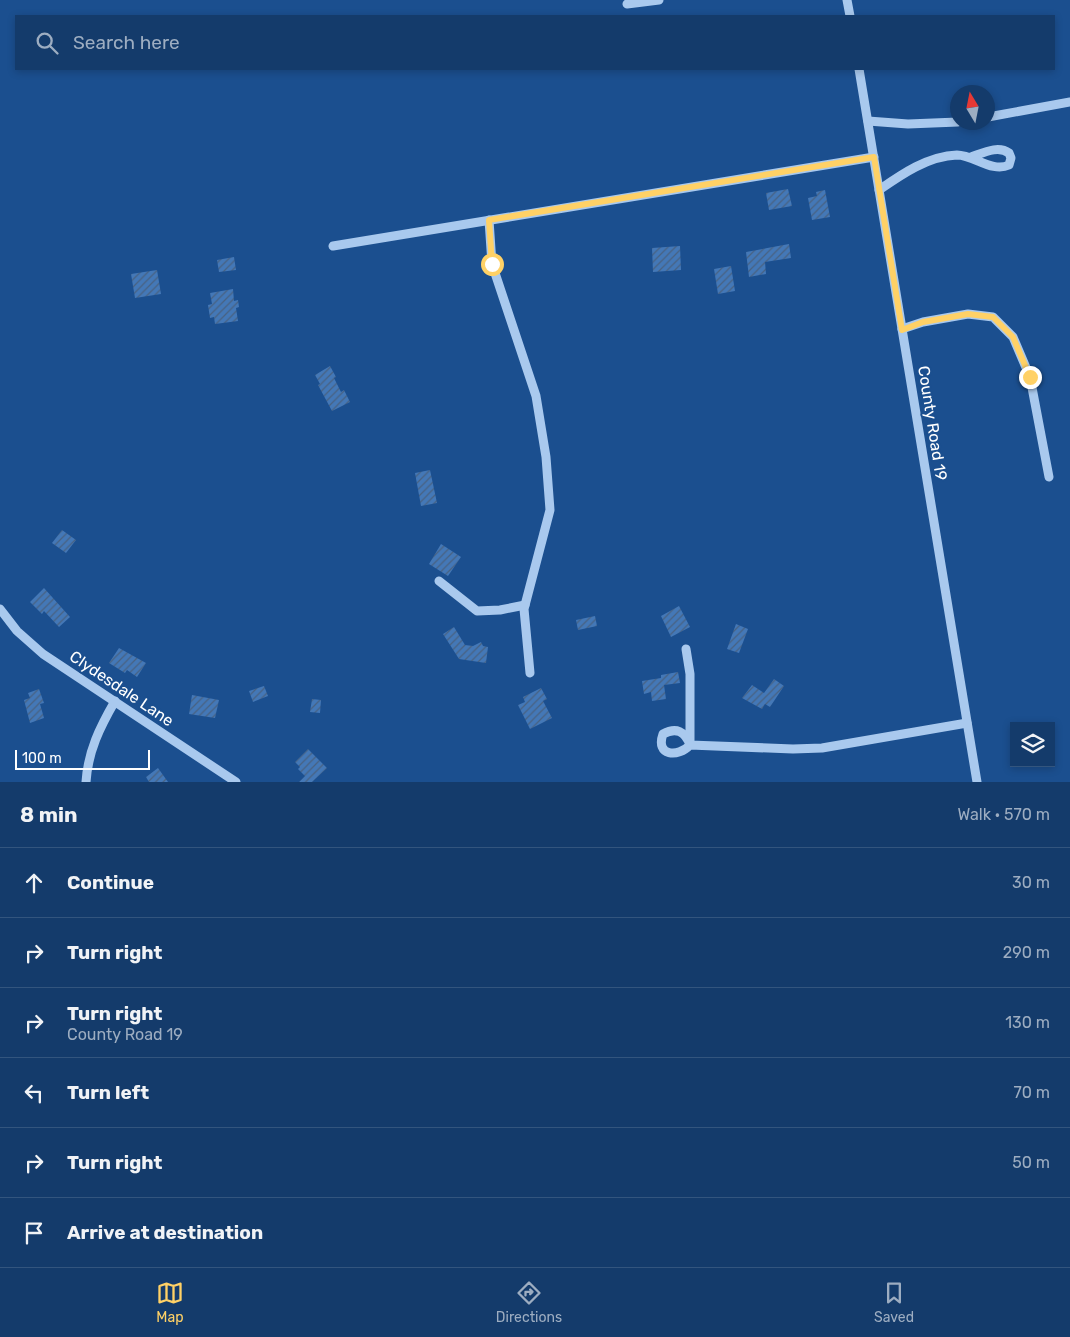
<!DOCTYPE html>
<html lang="en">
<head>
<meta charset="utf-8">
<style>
  body { margin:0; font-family:Rubik,sans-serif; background:#1d4271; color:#f1f3f6 }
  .controls { position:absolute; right:15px; bottom:15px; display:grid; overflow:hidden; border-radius:0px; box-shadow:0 2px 8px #0003 }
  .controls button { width:45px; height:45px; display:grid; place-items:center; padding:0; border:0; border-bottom:1px solid #33557e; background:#143b6b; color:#f1f3f6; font:25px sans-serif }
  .compass { position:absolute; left:950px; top:85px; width:45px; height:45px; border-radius:50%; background:#143b6b; box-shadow:0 2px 8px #0003; rotate:350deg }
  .scale { position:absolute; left:15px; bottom:12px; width:135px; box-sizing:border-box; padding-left:5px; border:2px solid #fff; border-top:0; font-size:14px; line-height:18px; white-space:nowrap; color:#fff; -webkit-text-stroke:4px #1b4f8f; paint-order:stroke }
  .stop { position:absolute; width:15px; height:15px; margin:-11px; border:4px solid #ffd166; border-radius:50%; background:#fff }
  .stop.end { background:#ffd166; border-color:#fff; box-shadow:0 1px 5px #0008 }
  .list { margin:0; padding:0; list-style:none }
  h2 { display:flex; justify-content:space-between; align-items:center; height:65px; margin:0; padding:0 20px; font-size:21px }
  h2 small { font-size:16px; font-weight:400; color:#9dadc1 }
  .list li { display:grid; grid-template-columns:32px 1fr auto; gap:15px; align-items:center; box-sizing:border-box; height:70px; padding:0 20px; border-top:1px solid #33557e }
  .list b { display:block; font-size:19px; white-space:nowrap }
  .list p { margin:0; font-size:16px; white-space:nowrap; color:#9dadc1 }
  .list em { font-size:16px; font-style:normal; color:#9dadc1 }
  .icon { flex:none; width:28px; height:28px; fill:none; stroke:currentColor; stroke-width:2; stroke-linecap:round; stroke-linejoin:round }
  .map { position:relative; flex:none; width:1070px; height:782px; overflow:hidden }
  .search { position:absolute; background:#143b6b; box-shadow:0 2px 8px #0003; left:15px; right:15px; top:15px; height:55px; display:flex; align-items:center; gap:12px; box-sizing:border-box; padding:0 18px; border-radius:0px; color:#9dadc1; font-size:19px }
  .sheet { height:485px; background:#143b6b }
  nav { display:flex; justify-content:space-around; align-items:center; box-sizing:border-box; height:70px; border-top:1px solid #33557e; background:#143b6b; font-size:14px; color:#9dadc1 }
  nav a { display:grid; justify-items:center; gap:2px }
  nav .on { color:#ffd166 }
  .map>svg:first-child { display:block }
  .building { fill:url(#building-hatch) }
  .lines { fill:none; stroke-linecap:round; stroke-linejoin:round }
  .minor { stroke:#a9c9ee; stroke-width:9 }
  .route { stroke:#ffd166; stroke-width:6 }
  .labels { text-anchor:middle; stroke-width:4; stroke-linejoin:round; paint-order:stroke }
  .street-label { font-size:16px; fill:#fff; stroke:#1b4f8f }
</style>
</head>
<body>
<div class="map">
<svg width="1070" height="782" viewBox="0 0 1070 782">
  <defs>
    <pattern id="building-hatch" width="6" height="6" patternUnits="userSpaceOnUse" patternTransform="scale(1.25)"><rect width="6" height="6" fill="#4478b7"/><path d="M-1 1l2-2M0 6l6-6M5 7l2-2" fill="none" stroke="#486282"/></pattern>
  </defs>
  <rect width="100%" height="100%" fill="#1b4f8f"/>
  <!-- building -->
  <g class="building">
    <path d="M 788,189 L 792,206 L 769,210 L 766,193 Z"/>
    <path d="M 825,190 L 830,217 L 812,220 L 808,198 L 817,196 L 816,192 Z"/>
    <path d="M 789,244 L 791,258 L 765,262 L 766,274 L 749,277 L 746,252 Z"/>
    <path d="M 680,246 L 681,270 L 653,272 L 652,248 Z"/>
    <path d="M 234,257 L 236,270 L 219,272 L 217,260 Z"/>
    <path d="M 731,266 L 735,291 L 718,294 L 714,269 Z"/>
    <path d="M 157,270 L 161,294 L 135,298 L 131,274 Z"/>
    <path d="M 233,289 L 234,301 L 238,300 L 239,307 L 236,308 L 238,321 L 215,324 L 214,317 L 210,318 L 208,305 L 212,304 L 210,293 Z"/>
    <path d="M 330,366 L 336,377 L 334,378 L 341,392 L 344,390 L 350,402 L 332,411 L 318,385 L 320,384 L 315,375 Z"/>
    <path d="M 430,470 L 437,503 L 421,506 L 415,473 Z"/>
    <path d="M 62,530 L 76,540 L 66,553 L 52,543 Z"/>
    <path d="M 441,544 L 461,557 L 448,576 L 429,564 Z"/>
    <path d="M 44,588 L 70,617 L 59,627 L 44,611 L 42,614 L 30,602 Z"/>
    <path d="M 679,606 L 690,627 L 671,637 L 661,616 Z"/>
    <path d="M 595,616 L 597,626 L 578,630 L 576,620 Z"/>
    <path d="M 736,624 L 748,629 L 739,653 L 727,649 Z"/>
    <path d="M 454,627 L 465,645 L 473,646 L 481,642 L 483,646 L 488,647 L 486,663 L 459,659 L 443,634 Z"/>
    <path d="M 119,648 L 146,663 L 137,677 L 127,670 L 125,673 L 109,663 Z"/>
    <path d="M 678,672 L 680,683 L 664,685 L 666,699 L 652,701 L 651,692 L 644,694 L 642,681 L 661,678 L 661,675 Z"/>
    <path d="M 774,679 L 784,686 L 770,707 L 765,704 L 762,709 L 742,698 L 752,685 L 764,693 Z"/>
    <path d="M 264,686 L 268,696 L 253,702 L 249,691 Z"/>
    <path d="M 541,688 L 547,699 L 543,701 L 552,718 L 530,729 L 518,705 L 525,702 L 523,697 Z"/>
    <path d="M 39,689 L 44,703 L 40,704 L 44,718 L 30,723 L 24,700 L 30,698 L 28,693 Z"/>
    <path d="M 192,695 L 219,700 L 215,718 L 189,714 Z"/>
    <path d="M 312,699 L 321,700 L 320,713 L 310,712 Z"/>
    <path d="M 308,749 L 327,768 L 312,782 L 299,782 L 305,776 L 298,769 L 300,767 L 295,762 Z"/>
    <path d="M 158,768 L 168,782 L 149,782 L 146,777 Z"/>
  </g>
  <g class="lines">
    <!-- minor -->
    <g class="minor">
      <path d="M 847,0 L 850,16"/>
      <path d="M 627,4 L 659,0"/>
      <path d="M 859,69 L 977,782"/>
      <path d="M 988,117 L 1070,102"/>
      <path d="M 868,121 L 908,124 L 958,122"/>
      <path d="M 879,190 C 902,174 928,156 957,155 C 974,155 992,173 1009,165 L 1011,158 L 1009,153 C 998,145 983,153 971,157"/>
      <path d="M 489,220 L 492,264 L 536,396 L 546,457 L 550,510 L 524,609 L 530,673"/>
      <path d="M 333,246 L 874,157"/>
      <path d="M 902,329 L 923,322 L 968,314 L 993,317 L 1013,337 L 1030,377 L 1049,477"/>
      <path d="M 439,581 L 477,611 L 500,610 L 525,605"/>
      <path d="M 0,609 L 17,631 L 43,654 L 236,782"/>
      <path d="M 686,649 L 690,674 L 690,742"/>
      <path d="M 690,745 C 685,731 676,727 663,734 C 655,756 678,758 690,745 L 793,749 L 822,748 L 967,723"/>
      <path d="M 86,782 C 88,751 100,727 115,701"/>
    </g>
  </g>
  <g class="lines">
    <!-- route -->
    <path class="route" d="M 492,264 L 489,220 L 874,157 L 902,330 L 923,322 L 968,314 L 993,317 L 1013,337 L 1030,377"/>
  </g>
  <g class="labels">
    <!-- street labels -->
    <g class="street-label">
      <text transform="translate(933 423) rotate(81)" y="6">County Road 19</text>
      <text transform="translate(122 688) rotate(34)" y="6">Clydesdale Lane</text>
    </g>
  </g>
</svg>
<div class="controls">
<button><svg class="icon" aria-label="layers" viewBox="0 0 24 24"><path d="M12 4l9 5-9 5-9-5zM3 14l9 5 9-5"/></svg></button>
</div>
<svg class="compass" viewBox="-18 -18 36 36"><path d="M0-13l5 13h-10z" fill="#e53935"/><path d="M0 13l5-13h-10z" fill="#9dadc1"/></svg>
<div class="scale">100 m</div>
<div class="stop" style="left:492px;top:264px"></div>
<div class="stop end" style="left:1030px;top:377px"></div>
<div class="search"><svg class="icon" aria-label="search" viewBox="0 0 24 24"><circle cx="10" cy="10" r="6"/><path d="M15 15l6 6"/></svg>Search here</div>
</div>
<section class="sheet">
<h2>8 min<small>Walk · 570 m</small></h2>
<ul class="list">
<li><svg class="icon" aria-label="ahead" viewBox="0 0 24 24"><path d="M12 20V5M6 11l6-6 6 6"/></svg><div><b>Continue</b></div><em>30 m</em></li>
<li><svg class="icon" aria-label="right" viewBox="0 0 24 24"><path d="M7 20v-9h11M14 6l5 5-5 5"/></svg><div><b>Turn right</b></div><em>290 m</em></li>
<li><svg class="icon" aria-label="right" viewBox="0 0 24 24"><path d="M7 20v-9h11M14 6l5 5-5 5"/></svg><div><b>Turn right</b><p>County Road 19</p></div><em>130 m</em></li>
<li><svg class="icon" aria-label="left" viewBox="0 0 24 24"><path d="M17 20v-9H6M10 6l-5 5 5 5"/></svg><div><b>Turn left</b></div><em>70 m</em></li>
<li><svg class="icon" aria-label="right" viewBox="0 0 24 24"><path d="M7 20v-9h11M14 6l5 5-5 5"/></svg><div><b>Turn right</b></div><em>50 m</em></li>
<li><svg class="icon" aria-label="arrive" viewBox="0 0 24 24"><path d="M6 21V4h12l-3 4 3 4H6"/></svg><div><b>Arrive at destination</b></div></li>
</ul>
</section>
<nav>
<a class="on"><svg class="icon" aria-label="map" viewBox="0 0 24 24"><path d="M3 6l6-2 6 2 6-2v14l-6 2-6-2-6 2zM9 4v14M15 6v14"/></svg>Map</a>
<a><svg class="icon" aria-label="directions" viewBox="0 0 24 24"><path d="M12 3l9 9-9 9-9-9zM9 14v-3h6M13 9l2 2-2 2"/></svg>Directions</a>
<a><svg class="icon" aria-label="saved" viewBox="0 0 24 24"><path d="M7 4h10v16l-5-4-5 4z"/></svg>Saved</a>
</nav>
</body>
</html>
